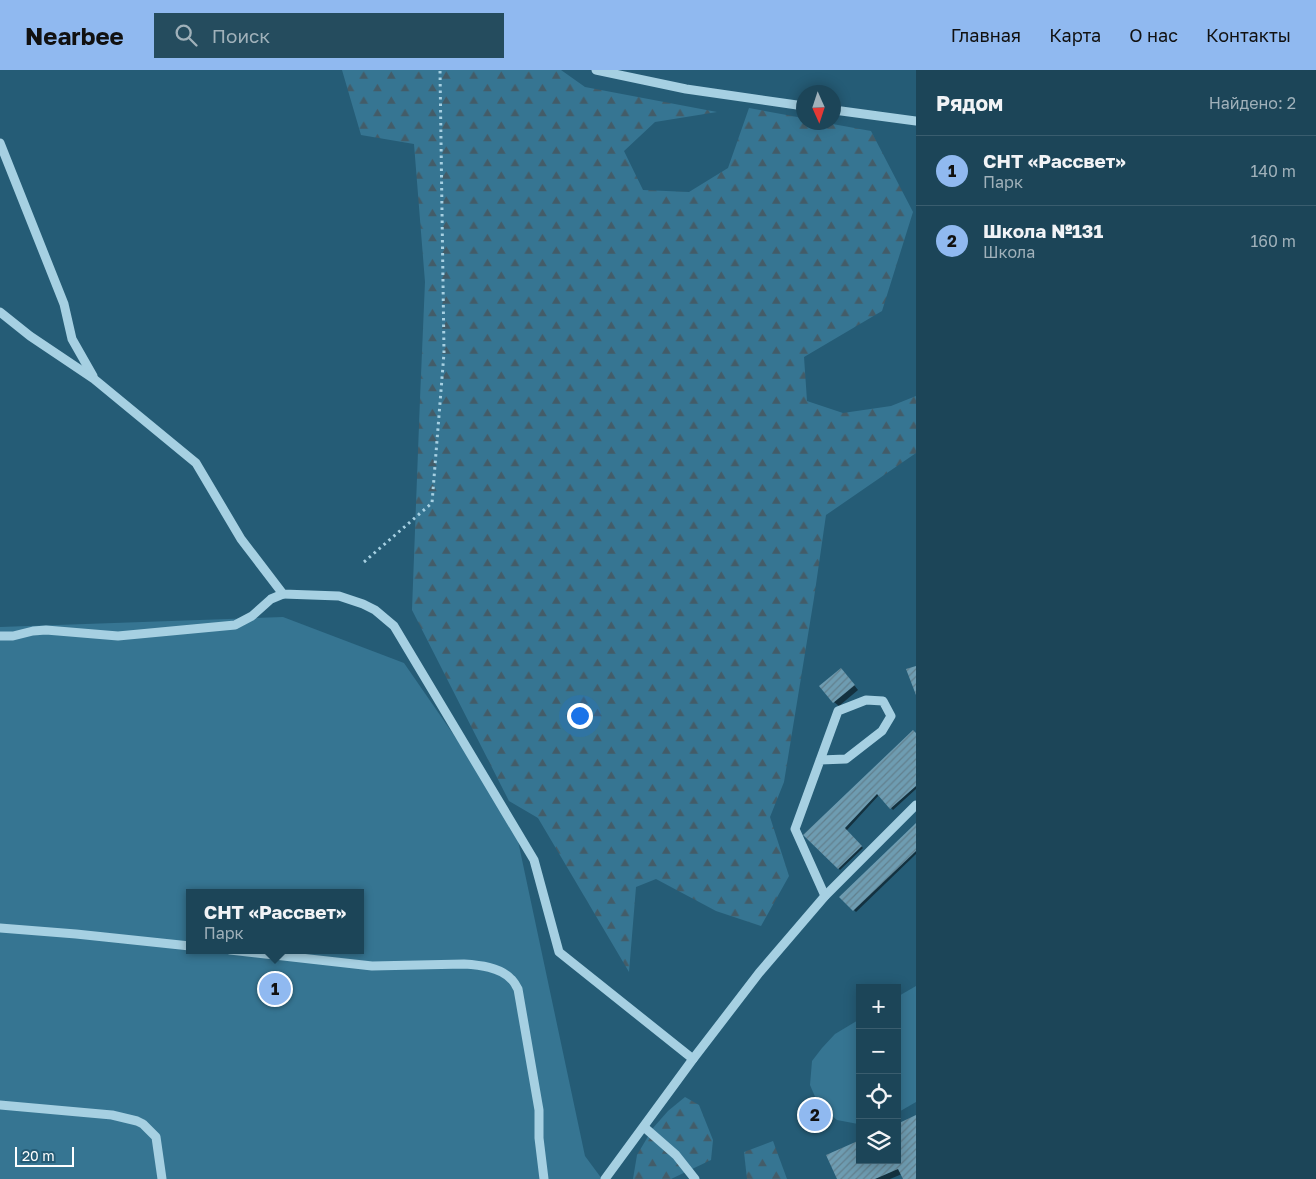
<!DOCTYPE html>
<html lang="ru">
<head>
<meta charset="utf-8">
<style>
  body { margin:0; font-family:"Golos Text",sans-serif; background:#254c5e; color:#f1f3f6 }
  .controls { position:absolute; right:15px; bottom:15px; display:grid; overflow:hidden; border-radius:0px; box-shadow:0 2px 12px #0003 }
  .controls button { width:45px; height:45px; display:grid; place-items:center; padding:0; border:0; border-bottom:1px solid #3a5d6e; background:#1c4558; color:#f1f3f6; font:25px sans-serif }
  .compass { position:absolute; left:796px; top:15px; width:45px; height:45px; border-radius:50%; background:#1c4558; box-shadow:0 2px 12px #0003; rotate:177deg }
  .scale { position:absolute; left:15px; bottom:12px; width:59px; box-sizing:border-box; padding-left:5px; border:2px solid #fff; border-top:0; font-size:14px; line-height:18px; white-space:nowrap; color:#fff; -webkit-text-stroke:4px #255c76; paint-order:stroke }
  .you { position:absolute; left:579px; top:645px; width:18px; height:18px; margin:-12px; border:4px solid #fff; border-radius:50%; background:#1a73e8; box-shadow:0 0 0 8px #1a73e833 }
  .badge { display:grid; place-items:center; width:32px; height:32px; border-radius:50%; background:#90b9f0; color:#111; font-size:16px; font-weight:700 }
  .pin { position:absolute; translate:-50% -50%; border:2px solid #fff; box-shadow:0 1px 5px #0006 }
  .popup { position:absolute; left:186px; top:819px; width:178px; height:65px; box-sizing:border-box; display:grid; place-content:center; border-radius:0px; background:#1c4558; filter:drop-shadow(0 1px 4px #0005); font-size:16px; white-space:nowrap; color:#a0b1ba }
  .popup b { font-size:19px; color:#f1f3f6 }
  .popup::after { content:''; position:absolute; left:50%; top:100%; margin-left:-10px; border:10px solid transparent; border-top-color:#1c4558 }
  .list { margin:0; padding:0; list-style:none }
  h2 { display:flex; justify-content:space-between; align-items:center; height:65px; margin:0; padding:0 20px; font-size:21px }
  h2 small { font-size:16px; font-weight:400; color:#a0b1ba }
  .list li { display:grid; grid-template-columns:32px 1fr auto; gap:15px; align-items:center; box-sizing:border-box; height:70px; padding:0 20px; border-top:1px solid #3a5d6e }
  .list b { display:block; font-size:19px; white-space:nowrap }
  .list p { margin:0; font-size:16px; white-space:nowrap; color:#a0b1ba }
  .list em { font-size:16px; font-style:normal; color:#a0b1ba }
  .icon { flex:none; width:28px; height:28px; fill:none; stroke:currentColor; stroke-width:2; stroke-linecap:round; stroke-linejoin:round }
  .map { position:relative; flex:none; width:916px; height:1109px; overflow:hidden }
  header { display:flex; align-items:center; gap:30px; box-sizing:border-box; height:70px; padding:0 25px; background:#90b9f0; color:#111 }
  header strong { font-size:24px }
  nav { display:flex; gap:28px; margin-inline-start:auto; font-size:18px }
  .search { width:350px; height:45px; background:#254c5e; display:flex; align-items:center; gap:12px; box-sizing:border-box; padding:0 18px; border-radius:0px; color:#a0b1ba; font-size:19px }
  main { display:flex }
  aside { flex:1; background:#1c4558 }
  .map>svg:first-child { display:block }
  .forest { fill:url(#forest-firs) }
  .garden { fill:#367592; fill-rule:evenodd }
  .shadow { fill:#0007 }
  .building { fill:url(#building-hatch) }
  .lines { fill:none; stroke-linecap:round; stroke-linejoin:round }
  .path { stroke:#a6d0e2; stroke-width:3; stroke-dasharray:2.5 4; stroke-linecap:butt }
  .minor { stroke:#a6d0e2; stroke-width:9 }
</style>
</head>
<body>
<header>
<strong>Nearbee</strong>
<div class="search"><svg class="icon" aria-label="search" viewBox="0 0 24 24"><circle cx="10" cy="10" r="6"/><path d="M15 15l6 6"/></svg>Поиск</div>
<nav><a>Главная</a><a>Карта</a><a>О нас</a><a>Контакты</a></nav>
</header>
<main>
<div class="map">
<svg width="916" height="1109" viewBox="0 0 916 1109">
  <defs>
    <pattern id="forest-firs" width="22" height="20" patternUnits="userSpaceOnUse" patternTransform="scale(1.25)"><rect width="22" height="20" fill="#367592"/><path d="M5 1l3.5 6h-7zM16 11l3.5 6h-7z" fill="#435c68"/></pattern>
    <pattern id="building-hatch" width="6" height="6" patternUnits="userSpaceOnUse" patternTransform="scale(1.25)"><rect width="6" height="6" fill="#6e9cb1"/><path d="M-1 1l2-2M0 6l6-6M5 7l2-2" fill="none" stroke="#62808e"/></pattern>
  </defs>
  <rect width="100%" height="100%" fill="#255c76"/>
  <!-- forest -->
  <g class="forest">
    <path d="M 342,0 L 561,0 L 585,17 L 717,42 L 655,52 L 624,81 L 643,120 L 689,122 L 728,98 L 749,38 L 803,48 L 804,52 L 827,53 L 871,61 L 913,142 L 882,241 L 804,287 L 807,331 L 843,343 L 891,336 L 916,326 L 916,383 L 826,445 L 814,528 L 784,712 L 770,747 L 789,806 L 761,856 L 716,841 L 656,809 L 636,817 L 629,902 L 538,748 L 509,731 L 412,540 L 420,329 L 425,212 L 414,74 L 361,65 Z"/>
    <path d="M 685,1027 L 699,1035 L 713,1070 L 711,1090 L 671,1109 L 633,1109 L 637,1085 L 653,1058 L 668,1041 Z"/>
    <path d="M 773,1071 L 787,1109 L 747,1109 L 744,1082 Z"/>
  </g>
  <!-- garden -->
  <g class="garden">
    <path d="M 283,547 L 404,593 L 514,752 L 585,1086 L 602,1109 L 0,1109 L 0,557 ZM 190,823 L 360,823 L 360,880 L 190,880 Z"/>
    <path d="M 916,916 L 916,1032 L 897,1043 L 897,927 Z"/>
    <path d="M 860,949 L 860,1054 L 858,1054 L 837,1050 L 819,1036 L 810,1015 L 812,991 L 822,978 L 835,964 Z"/>
  </g>
  <!-- shadow -->
  <g class="shadow">
    <path d="M 846,605 L 858,620 L 839,636 L 834,632 Z"/>
    <path d="M 916,665 L 916,719 L 893,740 L 879,725 L 846,761 L 863,778 L 840,800 L 805,765 Z"/>
    <path d="M 916,755 L 916,784 L 856,842 L 841,827 Z"/>
    <path d="M 916,1046 L 916,1109 L 904,1109 L 902,1104 L 890,1109 L 838,1109 L 860,1090 L 897,1090 Z"/>
  </g>
  <!-- building -->
  <g class="building">
    <path d="M 916,596 L 916,625 L 906,599 Z"/>
    <path d="M 841,598 L 855,615 L 833,633 L 819,616 Z"/>
    <path d="M 913,660 L 916,663 L 916,716 L 890,739 L 877,724 L 845,758 L 862,776 L 838,799 L 803,765 Z"/>
    <path d="M 916,753 L 916,781 L 853,841 L 839,827 Z"/>
    <path d="M 916,1045 L 916,1109 L 903,1109 L 898,1099 L 875,1109 L 837,1109 L 826,1085 L 860,1070 L 860,1090 L 897,1090 L 897,1054 Z"/>
  </g>
  <g class="lines">
    <!-- path -->
    <path class="path" d="M 364,492 L 432,433 L 444,283 L 440,0"/>
    <!-- minor -->
    <g class="minor">
      <path d="M 596,0 L 686,19 L 804,36"/>
      <path d="M 834,40 L 916,51"/>
      <path d="M 0,73 L 64,234 L 72,269 L 93,306"/>
      <path d="M 0,242 L 30,266 L 94,309 L 196,393 L 241,469 L 283,524 L 339,526 L 363,534 L 375,540 L 394,556 L 534,790 L 559,882 L 693,989"/>
      <path d="M 0,566 L 13,566 L 33,561 L 46,560 L 118,566 L 235,555 L 252,546 L 271,529 L 283,524"/>
      <path d="M 820,690 L 846,689 L 882,661 L 891,646 L 883,631 L 866,630 L 838,641 L 795,759 L 825,826"/>
      <path d="M 0,858 L 76,864 L 190,876"/>
      <path d="M 230,880 L 372,896 L 464,894 C 479,895 500,897 511,909 C 514,911 516,916 518,919 L 539,1040 L 539,1068 L 544,1109"/>
      <path d="M 0,1035 L 112,1045 L 137,1051 L 143,1054 L 156,1067 L 162,1109"/>
      <path d="M 644,1057 L 676,1085 L 695,1109"/>
      <path d="M 605,1109 L 693,989 L 759,903 L 825,826 L 916,735"/>
    </g>
  </g>
</svg>
<div class="controls">
<button>+</button>
<button>−</button>
<button><svg class="icon" aria-label="locate" viewBox="0 0 24 24"><circle cx="12" cy="12" r="6"/><path d="M12 2v4M12 18v4M2 12h4M18 12h4"/></svg></button>
<button><svg class="icon" aria-label="layers" viewBox="0 0 24 24"><path d="M12 4l9 5-9 5-9-5zM3 14l9 5 9-5"/></svg></button>
</div>
<svg class="compass" viewBox="-18 -18 36 36"><path d="M0-13l5 13h-10z" fill="#e53935"/><path d="M0 13l5-13h-10z" fill="#a0b1ba"/></svg>
<div class="scale">20 m</div>
<div class="you"></div>
<div class="pin badge" style="left:275px;top:919px">1</div>
<div class="popup"><b>СНТ «Рассвет»</b>Парк</div>
<div class="pin badge" style="left:815px;top:1045px">2</div>
</div>
<aside>
<h2>Рядом<small>Найдено: 2</small></h2>
<ul class="list">
<li><span class="badge">1</span><div><b>СНТ «Рассвет»</b><p>Парк</p></div><em>140 m</em></li>
<li><span class="badge">2</span><div><b>Школа №131</b><p>Школа</p></div><em>160 m</em></li>
</ul>
</aside>
</main>
</body>
</html>
